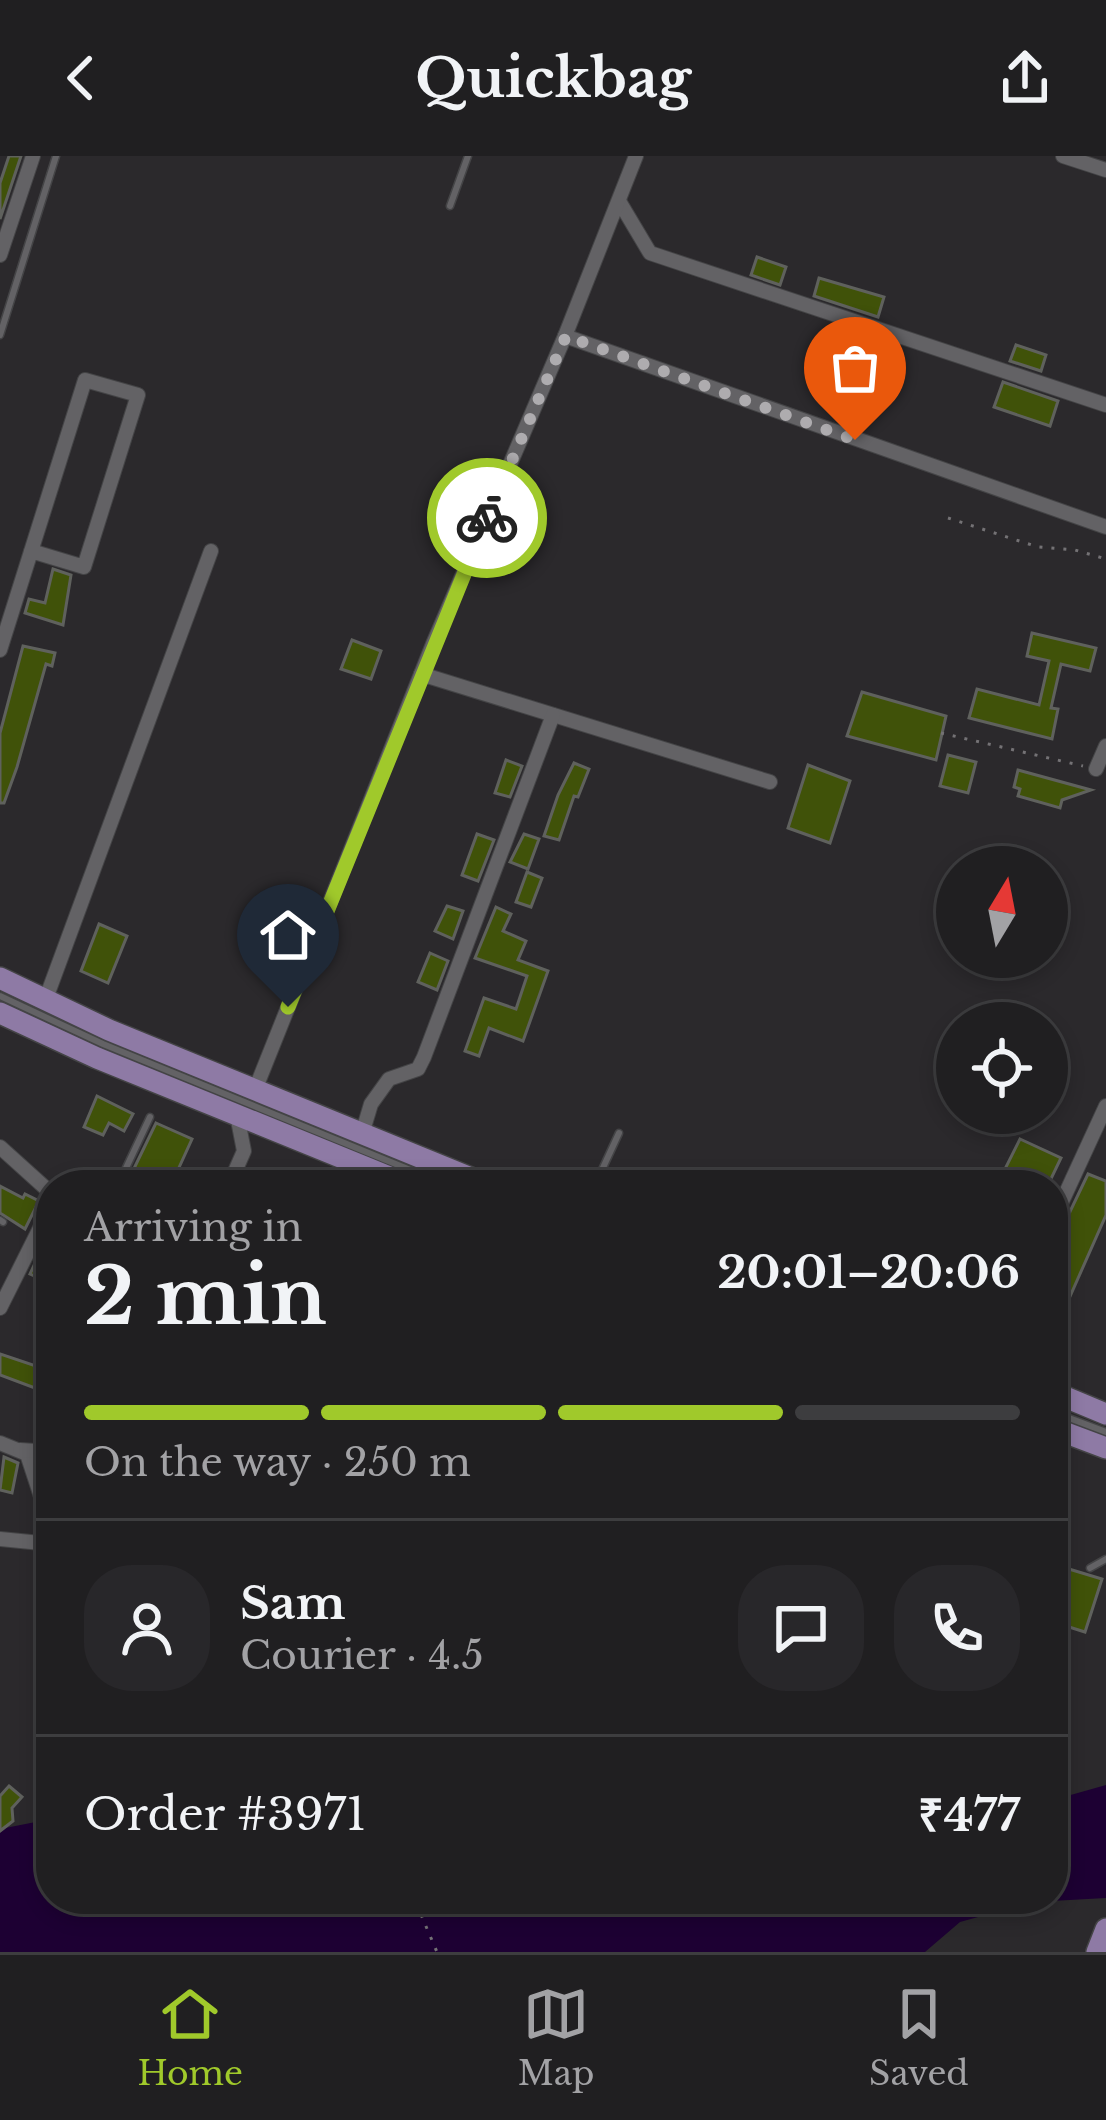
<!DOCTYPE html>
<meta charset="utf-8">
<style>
:root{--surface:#201f21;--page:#28272a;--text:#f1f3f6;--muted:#a2a2a5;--line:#3d3d3f;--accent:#a0c92b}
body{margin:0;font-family:"Libre Baskerville",serif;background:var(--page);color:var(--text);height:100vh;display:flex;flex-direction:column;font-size:45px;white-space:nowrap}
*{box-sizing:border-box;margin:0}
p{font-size:39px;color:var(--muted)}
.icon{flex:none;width:66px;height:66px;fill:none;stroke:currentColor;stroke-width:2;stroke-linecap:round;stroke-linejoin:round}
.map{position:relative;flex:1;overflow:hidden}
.details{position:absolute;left:36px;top:1014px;width:1032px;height:744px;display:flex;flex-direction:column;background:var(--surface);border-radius:48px;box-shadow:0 6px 18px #0003,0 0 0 3px var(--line)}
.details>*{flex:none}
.needle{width:78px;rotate:10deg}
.controls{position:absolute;left:936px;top:690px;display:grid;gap:24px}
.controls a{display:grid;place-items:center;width:132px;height:132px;border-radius:50%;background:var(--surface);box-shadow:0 6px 18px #0003,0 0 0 3px var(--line);font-size:60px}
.pin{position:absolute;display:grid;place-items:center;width:102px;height:102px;color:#fff;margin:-123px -51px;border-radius:50% 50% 50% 0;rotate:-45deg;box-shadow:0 0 12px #0007}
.pin .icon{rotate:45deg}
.courier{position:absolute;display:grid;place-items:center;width:120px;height:120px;margin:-60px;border:9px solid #a0c92b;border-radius:50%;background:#fff;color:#222;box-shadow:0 3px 15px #0007}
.overview em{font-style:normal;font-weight:700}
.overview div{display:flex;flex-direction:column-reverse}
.overview{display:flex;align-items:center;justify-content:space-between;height:204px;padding:0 48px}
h1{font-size:78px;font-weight:700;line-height:90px}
.bar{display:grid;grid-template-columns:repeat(4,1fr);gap:18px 12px;align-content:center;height:144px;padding:0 48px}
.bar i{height:15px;border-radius:9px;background:var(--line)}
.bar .on{background:var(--accent)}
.bar p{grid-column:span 4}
.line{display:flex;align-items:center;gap:30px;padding:0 48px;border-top:3px solid var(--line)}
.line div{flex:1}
.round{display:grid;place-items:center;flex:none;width:126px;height:126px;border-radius:48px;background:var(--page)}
header{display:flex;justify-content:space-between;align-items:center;height:156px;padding:0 48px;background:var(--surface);font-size:54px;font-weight:700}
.tab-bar{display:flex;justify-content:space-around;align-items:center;height:168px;border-top:3px solid var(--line);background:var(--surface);font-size:33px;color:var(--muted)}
.tab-bar a{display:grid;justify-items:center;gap:6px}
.tab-bar .on{color:var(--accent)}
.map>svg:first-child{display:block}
.water{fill:#1d0033}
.building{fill:#405209;stroke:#5f615d;stroke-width:3}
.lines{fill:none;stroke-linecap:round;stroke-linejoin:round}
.service-casing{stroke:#444446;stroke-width:9}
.minor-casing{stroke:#444446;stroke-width:16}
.primary-casing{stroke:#444446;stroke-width:24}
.path{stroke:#747275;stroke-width:3;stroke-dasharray:3 9;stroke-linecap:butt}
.service{stroke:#636265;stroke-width:6}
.minor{stroke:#636265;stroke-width:14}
.primary{stroke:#8e7aa5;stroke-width:21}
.done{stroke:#aeacaf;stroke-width:12;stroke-dasharray:0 21.6}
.route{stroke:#a0c92b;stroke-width:15}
</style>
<header><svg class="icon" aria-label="back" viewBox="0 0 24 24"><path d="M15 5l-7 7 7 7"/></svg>Quickbag<svg class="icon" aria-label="share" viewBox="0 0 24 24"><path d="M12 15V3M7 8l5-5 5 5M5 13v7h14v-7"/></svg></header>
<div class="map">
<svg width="1106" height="1796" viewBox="0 0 1106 1796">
<rect width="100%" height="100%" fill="#2b292c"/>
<path class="water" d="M1106 1629V1742L1033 1746 960 1766 925 1796H0V1673L51 1663V1743H1053V1644Z"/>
<g class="building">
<path d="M9 0H21L0 63V27Z"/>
<path d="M757 101 786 111 780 129 751 119Z"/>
<path d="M819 122 884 141 878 161 814 140Z"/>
<path d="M1016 189 1046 199 1041 215 1010 205Z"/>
<path d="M1003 226 1058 245 1050 270 994 251Z"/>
<path d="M53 413 71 419 63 469 25 457 29 443 45 447Z"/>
<path d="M1032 477 1096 492 1090 515 1061 508 1051 552 1058 553 1052 583 969 562 977 533 1039 549 1049 505 1027 500Z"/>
<path d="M352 484 381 495 371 523 341 513Z"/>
<path d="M23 490 55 497 52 510 46 508 17 611 4 647H0V577Z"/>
<path d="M862 536 946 560 936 604 847 580Z"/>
<path d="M948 599 976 606 968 637 940 630Z"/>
<path d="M506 604 522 610 510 641 495 637Z"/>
<path d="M574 607 589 613 578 641 574 640 559 684 544 680 558 639Z"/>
<path d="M808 609 850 625 830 687 788 672Z"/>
<path d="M1018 614 1091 634 1062 644 1060 652 1018 640 1020 633 1014 631Z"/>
<path d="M477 678 494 684 478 725 462 719Z"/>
<path d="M524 678 539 683 528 713 510 706Z"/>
<path d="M527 716 542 722 531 751 516 746Z"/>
<path d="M447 750 463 755 453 783 435 775Z"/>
<path d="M496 751 511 758 503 775 526 785 518 804 548 815 523 885 489 872 479 900 465 895 484 842 516 853 527 820 475 802Z"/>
<path d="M99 768 127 780 108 827 81 815Z"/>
<path d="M430 797 448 805 437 834 418 826Z"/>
<path d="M97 940 133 958 124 975 109 967 103 979 84 971Z"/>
<path d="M156 967 192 983 171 1029H126Z"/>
<path d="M1020 983 1061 1002 1048 1029H997Z"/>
<path d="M1088 1018 1106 1025V1059L1068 1145 1053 1138V1084L1056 1085Z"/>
<path d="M0 1030 23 1042 25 1038 39 1045 25 1073 0 1057Z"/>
<path d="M43 1090 51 1093 48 1126 30 1118Z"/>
<path d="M0 1198 51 1215V1238L0 1219Z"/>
<path d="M4 1301 18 1307 12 1337 0 1334Z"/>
<path d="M1059 1410 1102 1423 1085 1476 1053 1466V1428Z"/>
<path d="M9 1630 22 1641 12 1652 13 1665 0 1675V1640Z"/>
</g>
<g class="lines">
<defs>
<g id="service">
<path d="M450 50 468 0"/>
<path d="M0 179 56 0"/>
<path d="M0 840 103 888 447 1029"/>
<path d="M118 1029 150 961"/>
<path d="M595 1029 619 977"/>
<path d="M0 1064 3 1066"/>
<path d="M1053 1256 1106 1276"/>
<path d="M1053 1302 1062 1279"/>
<path d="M1090 1412 1106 1403"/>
</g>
<g id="minor">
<path d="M1063 0 1106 14"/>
<path d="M619 45 650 97 1106 249"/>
<path d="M0 99 33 0"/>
<path d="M565 180 1106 371"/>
<path d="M0 494 85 224 138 239 84 411 31 395"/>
<path d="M421 518 770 626"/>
<path d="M1096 613 1106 590"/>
<path d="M45 845 211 395"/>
<path d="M255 934 433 488 565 180 636 0"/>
<path d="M362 978 371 948 389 923 418 913 424 901 553 559"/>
<path d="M0 991 51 1037"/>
<path d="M229 1029 244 995 237 959"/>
<path d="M1053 1065 1106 950"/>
<path d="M0 1152 51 1050"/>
<path d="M0 1287 27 1298 51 1371"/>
<path d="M20 1294 51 1296"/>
<path d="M48 1296 51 1269"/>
<path d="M0 1383 51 1388"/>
</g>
<g id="primary">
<path d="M0 822 109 874 488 1029"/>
<path d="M0 857 97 902 409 1029"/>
<path d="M1053 1236 1106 1258"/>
<path d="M1053 1272 1106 1292"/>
<path d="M1097 1796 1106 1773"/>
</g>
</defs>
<use href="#service" class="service-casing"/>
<use href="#minor" class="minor-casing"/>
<use href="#primary" class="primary-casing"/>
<g class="path">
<path d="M948 362 1038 391 1075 394 1106 403"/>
<path d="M941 577 1083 610"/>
<path d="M404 1743 419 1754 437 1796"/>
</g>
<use href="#service" class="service"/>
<use href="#minor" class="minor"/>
<use href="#primary" class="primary"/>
</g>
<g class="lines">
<path class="done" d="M487 362 566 180 855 284"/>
<path class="route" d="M288 851 487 362"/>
</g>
</svg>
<div class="controls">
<a><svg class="needle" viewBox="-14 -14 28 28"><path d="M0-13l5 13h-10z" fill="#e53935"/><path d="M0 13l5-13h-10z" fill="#a2a2a5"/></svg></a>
<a><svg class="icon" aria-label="locate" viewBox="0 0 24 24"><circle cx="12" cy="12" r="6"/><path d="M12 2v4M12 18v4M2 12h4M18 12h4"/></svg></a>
</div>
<div class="pin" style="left:855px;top:284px;background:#ea580c"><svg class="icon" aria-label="bag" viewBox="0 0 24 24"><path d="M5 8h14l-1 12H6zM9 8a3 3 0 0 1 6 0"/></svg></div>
<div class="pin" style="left:288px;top:851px;background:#1f2937"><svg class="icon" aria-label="home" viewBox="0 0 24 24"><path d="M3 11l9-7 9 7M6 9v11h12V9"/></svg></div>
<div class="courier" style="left:487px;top:362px"><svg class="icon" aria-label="bike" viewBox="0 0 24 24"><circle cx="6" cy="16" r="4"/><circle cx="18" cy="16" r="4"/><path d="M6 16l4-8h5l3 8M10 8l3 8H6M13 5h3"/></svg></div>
<section class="details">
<div class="overview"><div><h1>2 min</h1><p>Arriving in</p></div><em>20:01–20:06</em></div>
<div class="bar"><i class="on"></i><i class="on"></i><i class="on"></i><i></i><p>On the way · 250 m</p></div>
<div class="line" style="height:216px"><a class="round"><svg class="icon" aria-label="person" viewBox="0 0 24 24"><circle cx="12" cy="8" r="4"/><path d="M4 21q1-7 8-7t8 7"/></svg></a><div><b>Sam</b><p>Courier · 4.5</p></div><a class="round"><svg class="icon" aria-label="chat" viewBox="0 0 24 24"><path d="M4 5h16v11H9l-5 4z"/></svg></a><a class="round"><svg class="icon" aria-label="phone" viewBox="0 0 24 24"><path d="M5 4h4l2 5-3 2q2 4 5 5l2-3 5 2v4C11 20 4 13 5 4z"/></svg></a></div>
<div class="line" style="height:156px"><div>Order #3971</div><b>₹477</b></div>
</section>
</div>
<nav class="tab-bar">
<a class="on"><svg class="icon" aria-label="home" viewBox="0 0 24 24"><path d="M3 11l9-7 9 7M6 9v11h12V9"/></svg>Home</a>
<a><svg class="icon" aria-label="map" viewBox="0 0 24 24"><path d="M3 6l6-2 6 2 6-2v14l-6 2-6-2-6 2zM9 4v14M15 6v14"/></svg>Map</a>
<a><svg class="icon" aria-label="saved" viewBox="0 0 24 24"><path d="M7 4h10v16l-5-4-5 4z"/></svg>Saved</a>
</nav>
